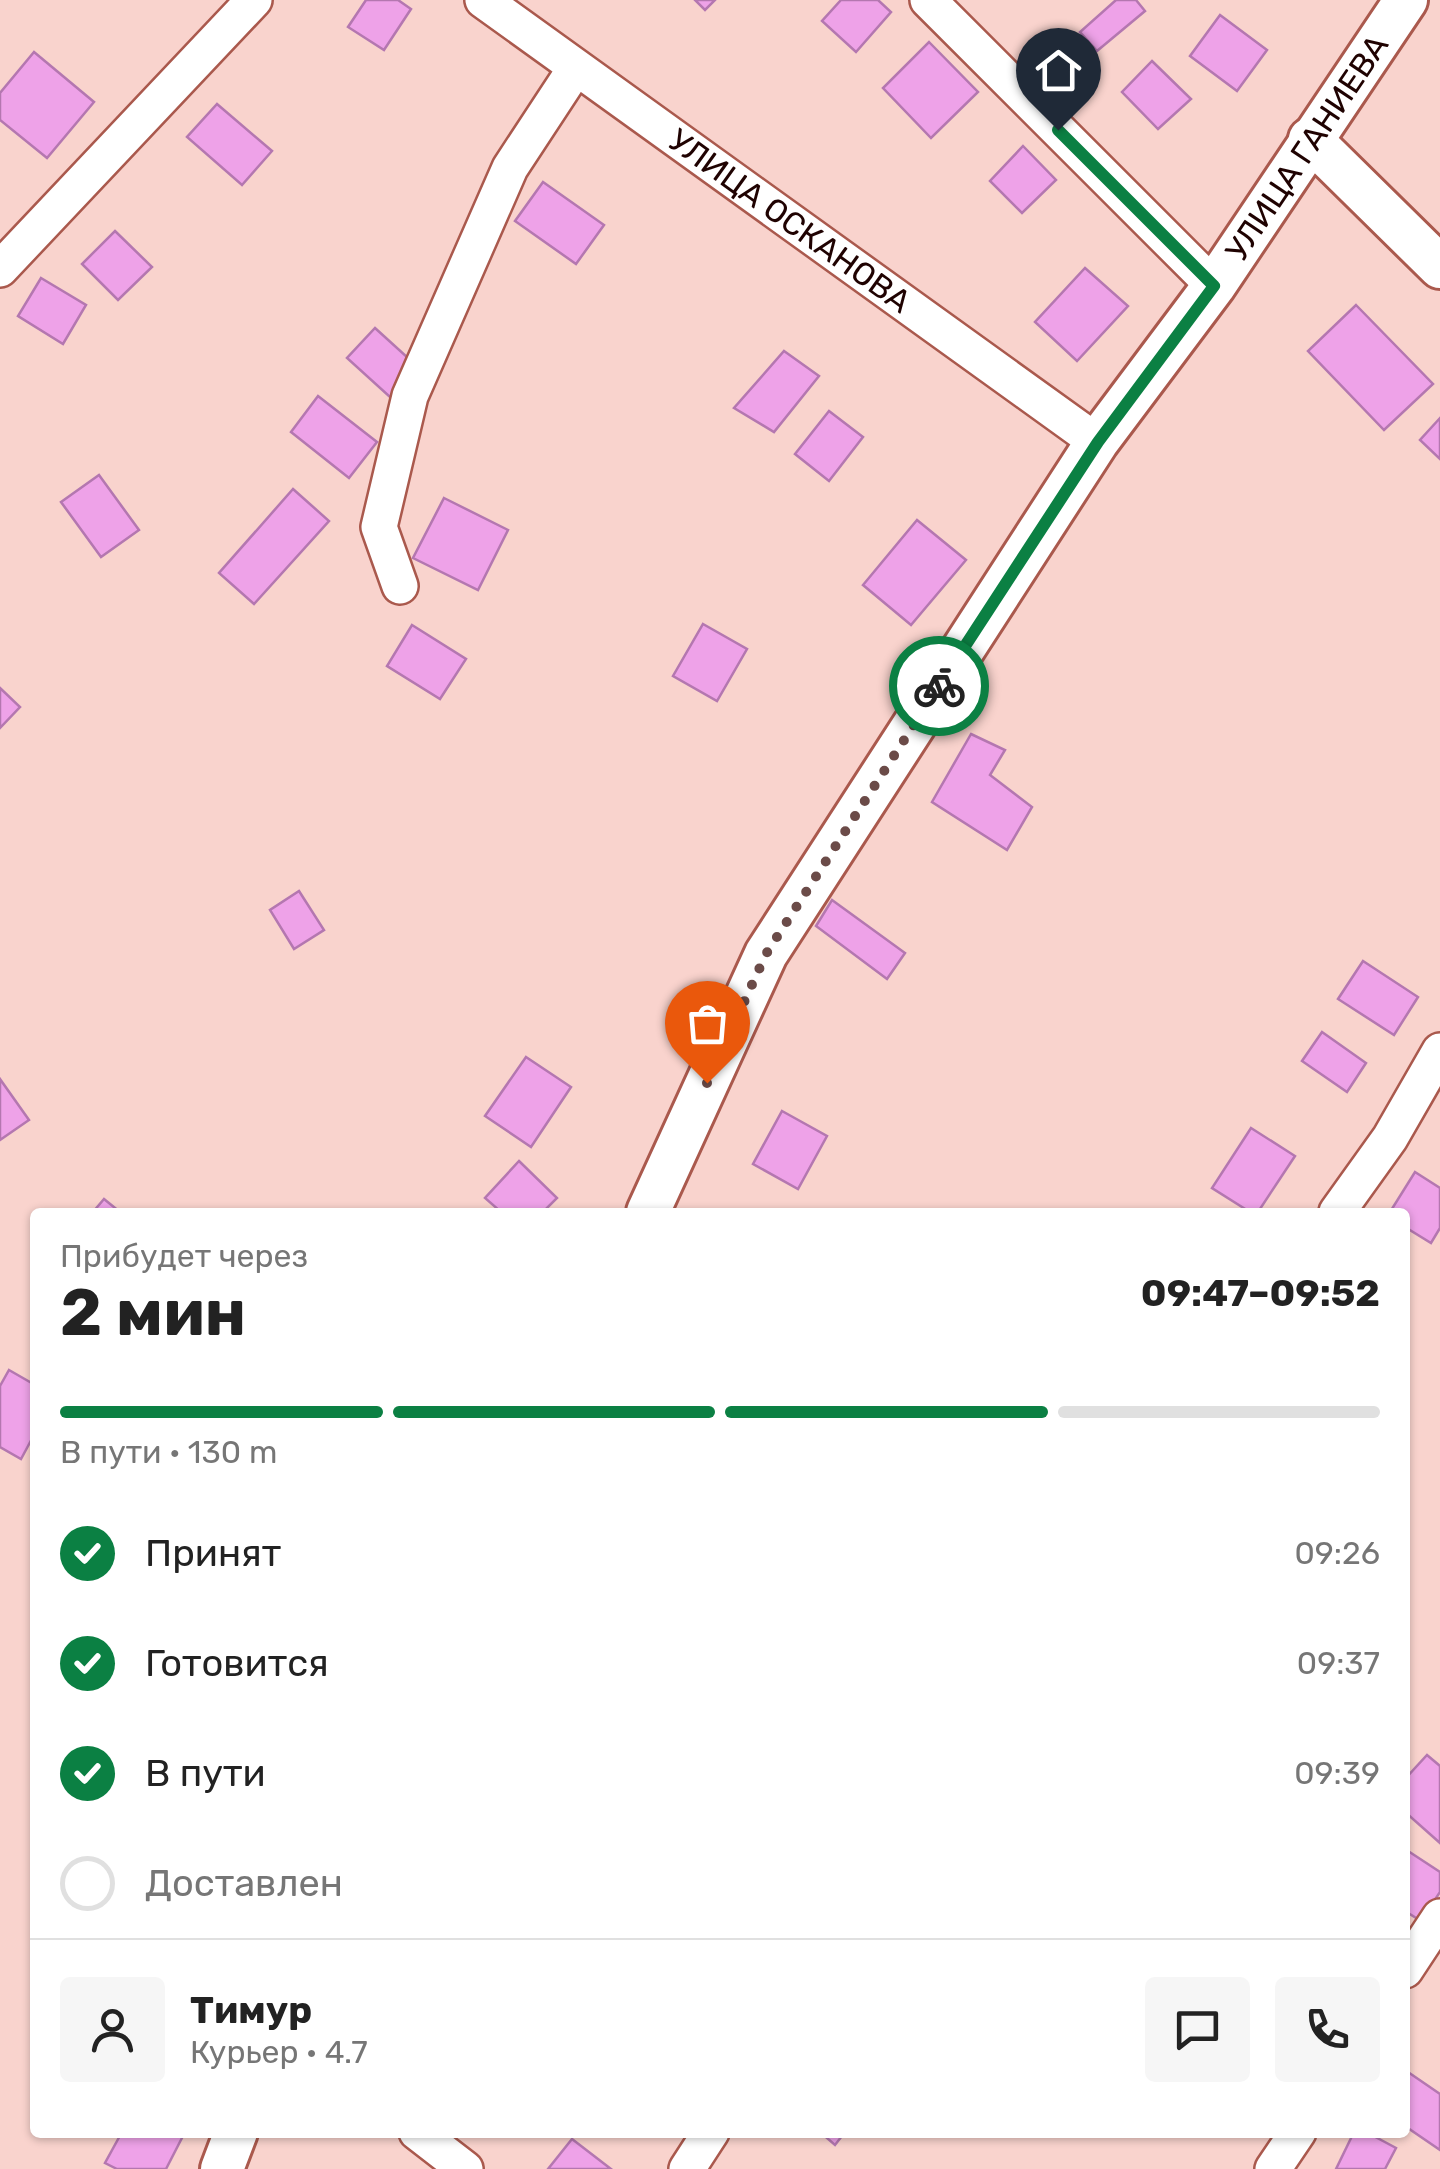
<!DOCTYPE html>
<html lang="ru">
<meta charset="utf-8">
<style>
:root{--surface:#fff;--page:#f6f6f6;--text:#222;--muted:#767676;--line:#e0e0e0;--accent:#0b8043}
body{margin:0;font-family:Rubik,sans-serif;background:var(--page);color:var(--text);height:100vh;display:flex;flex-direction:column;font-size:38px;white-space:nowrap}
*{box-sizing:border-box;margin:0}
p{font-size:32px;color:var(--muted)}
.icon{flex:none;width:55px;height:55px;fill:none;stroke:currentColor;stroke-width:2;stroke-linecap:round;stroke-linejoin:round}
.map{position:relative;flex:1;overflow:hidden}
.details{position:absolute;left:30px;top:1208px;width:1380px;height:930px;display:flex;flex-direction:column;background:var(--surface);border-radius:10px;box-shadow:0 2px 8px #0004}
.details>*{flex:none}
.pin{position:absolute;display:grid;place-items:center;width:85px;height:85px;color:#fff;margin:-102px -42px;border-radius:50% 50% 50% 0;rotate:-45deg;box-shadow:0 0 10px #0007}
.pin .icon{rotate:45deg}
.courier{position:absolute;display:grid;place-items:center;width:100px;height:100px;margin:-50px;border:8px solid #0b8043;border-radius:50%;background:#fff;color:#222;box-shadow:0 2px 12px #0007}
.headline em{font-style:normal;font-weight:700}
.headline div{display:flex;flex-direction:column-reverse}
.headline{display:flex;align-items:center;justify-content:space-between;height:170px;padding:0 30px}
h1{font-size:65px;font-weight:700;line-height:75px}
.bar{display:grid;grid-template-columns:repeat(4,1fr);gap:15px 10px;align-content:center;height:120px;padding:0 30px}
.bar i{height:12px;border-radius:8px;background:var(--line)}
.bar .active{background:var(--accent)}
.bar p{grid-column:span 4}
.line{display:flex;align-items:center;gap:25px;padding:0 30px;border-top:2px solid var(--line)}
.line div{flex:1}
.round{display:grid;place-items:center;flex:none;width:105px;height:105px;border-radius:10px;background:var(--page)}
ol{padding:0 30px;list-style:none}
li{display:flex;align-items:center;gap:30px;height:110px}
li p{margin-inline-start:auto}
li .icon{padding:10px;border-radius:50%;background:var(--accent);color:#fff;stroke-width:4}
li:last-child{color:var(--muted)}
li i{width:55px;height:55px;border:5px solid var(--line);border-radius:50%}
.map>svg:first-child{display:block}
.building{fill:#eea2e8;stroke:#b477b0;stroke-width:2.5}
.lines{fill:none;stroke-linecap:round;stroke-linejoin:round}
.minor-casing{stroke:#aa594d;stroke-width:40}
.major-casing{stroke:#aa594d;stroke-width:48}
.minor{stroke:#fff;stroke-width:35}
.major{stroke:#fff;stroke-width:42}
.done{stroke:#6b4b48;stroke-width:10;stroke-dasharray:0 18}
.route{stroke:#0b8043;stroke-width:12}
.labels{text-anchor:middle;stroke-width:8;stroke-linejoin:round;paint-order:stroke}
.street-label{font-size:32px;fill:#1f0201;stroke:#f9e5e2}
</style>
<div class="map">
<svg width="1440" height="2169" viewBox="0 0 1440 2169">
<rect width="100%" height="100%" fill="#f9d3cd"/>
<g class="building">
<path d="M366 0H398L411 9 384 50 348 27Z"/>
<path d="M695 0H715L705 10Z"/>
<path d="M841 0H878L891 12 856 52 822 21Z"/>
<path d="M1116 0H1136L1145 11 1097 51 1080 32Z"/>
<path d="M1220 15 1267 50 1237 91 1190 56Z"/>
<path d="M929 42 978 92 931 138 883 88Z"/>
<path d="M34 52 94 102 47 158 0 120V93Z"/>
<path d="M1152 61 1191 99 1158 129 1122 92Z"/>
<path d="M217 104 272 151 242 185 187 137Z"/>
<path d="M1023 146 1056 180 1022 213 990 181Z"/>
<path d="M543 182 604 225 576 264 515 221Z"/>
<path d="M115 231 152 267 118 300 82 264Z"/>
<path d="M1085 268 1128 306 1077 361 1035 322Z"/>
<path d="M41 278 86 305 63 344 18 316Z"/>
<path d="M1356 305 1433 384 1384 430 1308 351Z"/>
<path d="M375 328 418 367 390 397 347 358Z"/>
<path d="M784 351 819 376 774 432 734 408Z"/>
<path d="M318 396 377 442 349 478 291 432Z"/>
<path d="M829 411 863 437 829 481 795 454Z"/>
<path d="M1440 418V459L1420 440Z"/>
<path d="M99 475 139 530 101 557 61 502Z"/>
<path d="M293 489 329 521 254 604 219 573Z"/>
<path d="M444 498 508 530 478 590 413 558Z"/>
<path d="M917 520 966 560 911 625 863 585Z"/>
<path d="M703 624 747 649 717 701 673 676Z"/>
<path d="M412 625 466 659 440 699 387 666Z"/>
<path d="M0 688 20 707 0 728Z"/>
<path d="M971 734 1005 750 990 775 1032 807 1007 850 932 802Z"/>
<path d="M299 891 324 930 294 949 270 910Z"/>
<path d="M832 900 905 953 887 979 816 926Z"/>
<path d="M1363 961 1418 997 1394 1035 1338 999Z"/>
<path d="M1322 1032 1366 1063 1347 1092 1302 1061Z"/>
<path d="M526 1057 571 1087 531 1147 485 1116Z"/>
<path d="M0 1079 29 1120 0 1140Z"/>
<path d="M782 1111 827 1136 798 1189 753 1164Z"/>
<path d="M1251 1128 1295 1156 1258 1212H1250L1212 1188Z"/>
<path d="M519 1161 557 1198 543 1212H501L485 1198Z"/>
<path d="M1415 1172 1440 1188V1228L1431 1243 1405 1227V1212H1390Z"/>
<path d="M104 1199 120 1212H93Z"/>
<path d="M9 1370 35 1385V1433L21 1459 0 1447V1386Z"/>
<path d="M1427 1755 1440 1766V1843L1405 1812V1779Z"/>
<path d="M1405 1849 1440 1872V1892L1421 1921 1405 1911Z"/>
<path d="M1405 2070 1440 2094V2150L1405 2126Z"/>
<path d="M122 2132H185L166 2169H117L105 2163Z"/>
<path d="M820 2132H845L835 2145Z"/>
<path d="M1354 2132H1366L1396 2148 1385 2169H1336Z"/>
<path d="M572 2139 611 2169H548Z"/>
</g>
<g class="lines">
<defs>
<g id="minor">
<path id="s1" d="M483 0 1097 442"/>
<path d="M928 0 1214 286"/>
<path d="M0 269 254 0"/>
<path d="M400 586 379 527 410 396 510 168 575 69"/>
<path d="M1337 1212 1390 1138 1440 1051"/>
<path d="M1405 1970 1440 1917"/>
<path d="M417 2132 465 2169"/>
<path d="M687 2169 711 2132"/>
<path d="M1273 2169 1298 2132"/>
</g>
<g id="major">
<path d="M1310 139 1440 267"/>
<path id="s2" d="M648 1212 766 954 1097 442 1214 286 1406 0"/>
<path d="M222 2169 236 2132"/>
</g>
</defs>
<use href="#minor" class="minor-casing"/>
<use href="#major" class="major-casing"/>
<use href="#minor" class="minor"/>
<use href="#major" class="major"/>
</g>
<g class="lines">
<path class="done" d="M707 1083 766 954 939 686"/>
<path class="route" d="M939 686 1098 442 1214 286 1058 130"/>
</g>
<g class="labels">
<g class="street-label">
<text dy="11" stroke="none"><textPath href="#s2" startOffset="1255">УЛИЦА ГАНИЕВА</textPath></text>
<text dy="11" stroke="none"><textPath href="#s1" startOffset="378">УЛИЦА ОСКАНОВА</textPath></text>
</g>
</g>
</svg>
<div class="pin" style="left:707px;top:1083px;background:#ea580c"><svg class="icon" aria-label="bag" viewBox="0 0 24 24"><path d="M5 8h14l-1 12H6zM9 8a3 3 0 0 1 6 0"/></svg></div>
<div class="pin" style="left:1058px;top:130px;background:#1f2937"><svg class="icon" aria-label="home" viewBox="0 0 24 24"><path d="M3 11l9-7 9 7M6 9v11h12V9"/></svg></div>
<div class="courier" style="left:939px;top:686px"><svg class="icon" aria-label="bike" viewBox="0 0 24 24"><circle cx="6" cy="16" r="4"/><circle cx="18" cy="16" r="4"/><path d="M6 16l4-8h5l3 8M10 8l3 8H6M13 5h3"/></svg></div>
<section class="details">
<div class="headline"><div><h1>2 мин</h1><p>Прибудет через</p></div><em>09:47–09:52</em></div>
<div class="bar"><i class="active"></i><i class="active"></i><i class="active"></i><i></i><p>В пути · 130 m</p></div>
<ol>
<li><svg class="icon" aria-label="check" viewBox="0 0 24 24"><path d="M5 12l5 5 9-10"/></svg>Принят<p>09:26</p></li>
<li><svg class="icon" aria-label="check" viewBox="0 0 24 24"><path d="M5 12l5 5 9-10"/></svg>Готовится<p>09:37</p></li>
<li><svg class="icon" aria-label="check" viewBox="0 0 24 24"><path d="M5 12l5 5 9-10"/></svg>В пути<p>09:39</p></li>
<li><i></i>Доставлен</li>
</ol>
<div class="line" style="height:180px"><a class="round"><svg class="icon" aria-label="person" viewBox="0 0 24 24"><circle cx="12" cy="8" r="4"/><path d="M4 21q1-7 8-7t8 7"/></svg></a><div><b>Тимур</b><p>Курьер · 4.7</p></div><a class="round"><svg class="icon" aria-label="chat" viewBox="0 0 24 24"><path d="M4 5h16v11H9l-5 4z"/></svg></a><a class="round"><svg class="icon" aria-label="phone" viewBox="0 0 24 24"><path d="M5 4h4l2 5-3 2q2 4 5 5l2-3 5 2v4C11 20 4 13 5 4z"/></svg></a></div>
</section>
</div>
